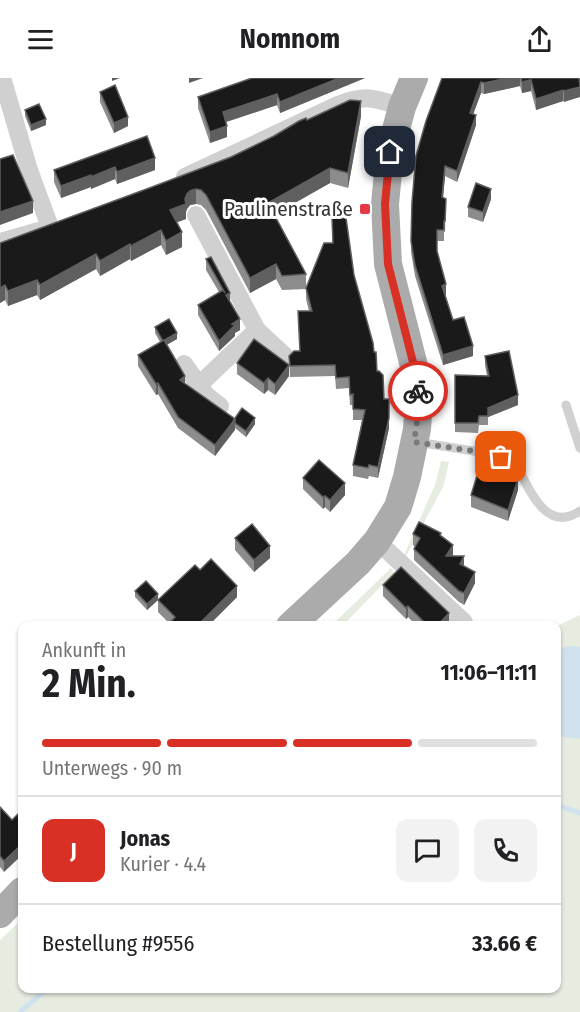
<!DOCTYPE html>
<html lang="de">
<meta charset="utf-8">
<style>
:root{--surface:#fff;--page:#f2f2f2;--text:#202124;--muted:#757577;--line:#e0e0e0;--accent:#d93025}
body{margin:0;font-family:"Fira Sans Condensed",sans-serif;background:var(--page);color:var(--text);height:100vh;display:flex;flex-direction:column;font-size:22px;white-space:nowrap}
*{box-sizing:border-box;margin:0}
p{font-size:20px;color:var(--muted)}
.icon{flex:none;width:33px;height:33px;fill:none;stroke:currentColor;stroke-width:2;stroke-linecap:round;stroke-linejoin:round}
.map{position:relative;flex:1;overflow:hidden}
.drawer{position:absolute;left:18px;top:543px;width:543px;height:372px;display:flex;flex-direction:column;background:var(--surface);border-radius:12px;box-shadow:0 2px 4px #0004}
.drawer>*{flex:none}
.pin{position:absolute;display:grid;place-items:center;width:51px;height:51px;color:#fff;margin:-26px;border-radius:12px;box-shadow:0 3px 9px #0006}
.courier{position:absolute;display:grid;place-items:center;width:60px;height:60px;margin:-30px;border:4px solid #d93025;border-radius:50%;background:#fff;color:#222;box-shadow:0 2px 8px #0007}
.headline em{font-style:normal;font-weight:700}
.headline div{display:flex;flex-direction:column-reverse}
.headline{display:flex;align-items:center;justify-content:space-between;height:102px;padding:0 24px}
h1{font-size:39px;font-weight:700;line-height:45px}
.bar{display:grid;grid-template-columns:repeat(4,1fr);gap:9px 6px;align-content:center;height:72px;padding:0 24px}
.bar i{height:8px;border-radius:4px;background:var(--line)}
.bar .current{background:var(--accent)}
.bar p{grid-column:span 4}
.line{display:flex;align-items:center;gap:15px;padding:0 24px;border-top:2px solid var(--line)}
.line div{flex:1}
.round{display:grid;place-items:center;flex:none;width:63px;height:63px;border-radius:12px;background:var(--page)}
header{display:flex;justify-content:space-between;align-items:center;height:78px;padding:0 24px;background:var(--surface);font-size:27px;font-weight:700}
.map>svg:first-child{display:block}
.green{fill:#e6ecdf}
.water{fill:#cfe2ee}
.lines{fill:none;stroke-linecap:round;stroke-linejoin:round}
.stream{stroke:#cfe2ee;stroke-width:5}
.lane{stroke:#d0d0d0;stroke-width:9}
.street{stroke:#d0d0d0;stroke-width:18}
.primary{stroke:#ababab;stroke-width:28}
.wall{fill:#8c8c8c}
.shaded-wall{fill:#5f5f5f}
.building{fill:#1a1a1a;stroke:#5f5f5f;stroke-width:1.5}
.done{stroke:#7a7a7a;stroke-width:6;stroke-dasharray:0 10.8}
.route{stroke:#d93025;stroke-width:8}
.poi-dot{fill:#e63946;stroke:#fff;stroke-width:2}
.labels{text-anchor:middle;stroke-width:6;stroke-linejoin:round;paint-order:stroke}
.poi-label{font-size:21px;fill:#333;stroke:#fff;text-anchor:end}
</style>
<header><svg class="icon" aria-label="menu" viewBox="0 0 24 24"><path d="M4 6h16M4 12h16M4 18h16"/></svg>Nomnom<svg class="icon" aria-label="share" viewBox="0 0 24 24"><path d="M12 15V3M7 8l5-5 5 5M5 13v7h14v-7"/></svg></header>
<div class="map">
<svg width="580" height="934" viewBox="0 0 580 934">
<rect width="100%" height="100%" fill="#fff"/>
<g class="green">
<path d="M441 383 449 384 443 409 406 478 404 477 435 407Z"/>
<path d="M391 490 394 495 343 547H332Z"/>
<path d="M580 537V934H0V862L22 841V910H556L557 548Z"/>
</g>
<path class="water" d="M569 568 580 569V660L578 661 557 658V572Z"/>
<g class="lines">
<g class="stream">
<path d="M556 724 565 730 580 735"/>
<path d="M20 934 48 910"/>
</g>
<g class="lane">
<path d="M566 327 580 370"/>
<path d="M417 364 486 375 515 384C528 408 545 457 580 433"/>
</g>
<g class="street">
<path d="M3 3 29 92 50 149"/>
<path d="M185 99 338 27C366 16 375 20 402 29"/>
<path d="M196 137 257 252 199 307"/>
<path d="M0 164 39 153"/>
<path d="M257 252 285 278"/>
<path d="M184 286 206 317 220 328"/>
<path d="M377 463 464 544"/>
</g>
<g class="primary">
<path d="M290 548 358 485 377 463 398 429 407 399 417 351 419 323 416 296 388 186 385 126 390 74 402 29 414 0"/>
<path d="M0 836 22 813"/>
</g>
</g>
<g class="wall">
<path d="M365 0 280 35 277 27 226 44 227 59 210 65 198 30V19Z"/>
<path d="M442 0H579L564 24 563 23 536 32 531 13 522 15 520 8 484 16 481 15 473 36 476 47 457 104 445 98 443 120 446 121 445 154H444V163H437V174L446 217 445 218 453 242 473 278 443 287 415 198 411 174 412 124Z"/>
<path d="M100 14 128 48 114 55 100 24Z"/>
<path d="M25 32 46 47 31 53 25 38Z"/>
<path d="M361 38 348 110 330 105 274 137 306 196V209L354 197 374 274 377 293 384 321 389 350 378 400 369 398 368 401 353 398V387L362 342H353V327H350L349 310 336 311 335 298 290 299 289 278 299 273 309 233 306 221V211L282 212 276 201 250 215 206 132 201 127 196 126 190 127 187 131 186 134V141L177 144 182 169 166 177 161 167 131 183 130 181 100 198 96 191 40 222 37 217 8 228 5 222 0 225V165L152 109 231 79 307 42Z"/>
<path d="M147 58 155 92 117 106 115 101 91 111V109L61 120 54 104V92Z"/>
<path d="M491 121 483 144 468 139V129Z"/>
<path d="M206 181 230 224 240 252 235 255V258L219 273 198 237V227L219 214 206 192Z"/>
<path d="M155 249 177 261 166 267 185 306 234 341 255 346 246 359 235 350 215 378 178 350 158 316 156 317 138 288V277L160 264 155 255Z"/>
<path d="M485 278 518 327 488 339V347H479L478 355 455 354V297L487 298 485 287Z"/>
<path d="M237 285 289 298 275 317 268 312 264 316 237 296Z"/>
<path d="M303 400 345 417 330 434 325 429 323 431 303 411Z"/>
<path d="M518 412 508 443 471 429V417Z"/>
<path d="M413 456 441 458 452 478 464 488 475 505 464 527 459 524 414 482V471L415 469 413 467Z"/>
<path d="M235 460 270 480 254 494 235 472Z"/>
<path d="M200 492 237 519 208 548H167L169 545 158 534V522Z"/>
<path d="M383 507 449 546 448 548H417L408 539 406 541 383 518Z"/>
<path d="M135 513 158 522 147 532 135 519Z"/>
<path d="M0 729 12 742 4 794 0 789Z"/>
</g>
<g class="shaded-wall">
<path d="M112 0H120L112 3Z"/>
<path d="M189 0H203L189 5Z"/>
<path d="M339 0H365L280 35V24Z"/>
<path d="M508 0H520V8L484 16V5Z"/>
<path d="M531 2V13L522 15V4Z"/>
<path d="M481 4V15L470 45V35Z"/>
<path d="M580 9V19L564 24V13Z"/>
<path d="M563 12V23L536 32V21Z"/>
<path d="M277 16V27L223 45V34Z"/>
<path d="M361 23V38L348 110V95Z"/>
<path d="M476 37V47L457 104V93Z"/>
<path d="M128 39V48L114 55V45Z"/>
<path d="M46 41V47L31 53V47Z"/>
<path d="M227 48V59L210 65V54Z"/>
<path d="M155 80V92L117 106V94Z"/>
<path d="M445 88V98L442 130V119Z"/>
<path d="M115 89V101L91 111V99Z"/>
<path d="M330 90V105L268 140V125Z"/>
<path d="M91 97V109L61 120V108Z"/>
<path d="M196 111V126L190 127 187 131 186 134V141L170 147V132L185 121 187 116 190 113Z"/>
<path d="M491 111V121L483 144V134Z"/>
<path d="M33 123V135L0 147V134Z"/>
<path d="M161 152V167L131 183V168Z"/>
<path d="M182 154V169L166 177V163Z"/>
<path d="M130 166V181L100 198V183Z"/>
<path d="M96 176V191L40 222V207Z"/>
<path d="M276 186V201L250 215V200Z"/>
<path d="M37 202V217L8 228V213Z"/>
<path d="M446 206V217L442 219V208Z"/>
<path d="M5 207V222L0 225V210Z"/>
<path d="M230 215V225L226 217Z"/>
<path d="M240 241V252L235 255V258L219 273V263L232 246Z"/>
<path d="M177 255V261L163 269V263Z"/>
<path d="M473 268V278L443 287V277Z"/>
<path d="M289 287V298L275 317V306Z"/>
<path d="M185 298V309L180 302Z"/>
<path d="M268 300V312L264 316V305Z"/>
<path d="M158 305V316L156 317V306Z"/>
<path d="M518 317V327L488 339V330Z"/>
<path d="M389 321V350L378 400V389Z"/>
<path d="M255 340V346L246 359V353Z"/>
<path d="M235 341V352L215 378V367Z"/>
<path d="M518 401V412L508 443V432Z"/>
<path d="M345 405V417L330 434V422Z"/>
<path d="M325 418V429L323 431V419Z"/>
<path d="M453 467V478H446Z"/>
<path d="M270 468V480L254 494V482Z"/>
<path d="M464 478V489L460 486Z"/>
<path d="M475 494V505L464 527V515Z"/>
<path d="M237 508V519L208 548H197Z"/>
<path d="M158 516V522L147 532V526Z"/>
<path d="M408 528V539L406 541V530Z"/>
<path d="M449 535V546L448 548H437Z"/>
<path d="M22 766V777L4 794V783Z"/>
</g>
<g class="building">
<path d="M252 0H339L280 24 277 16 223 34 227 48 210 54 198 19Z"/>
<path d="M442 0H508L484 5 481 4 470 35 476 37 457 93 445 88 442 119 446 121 445 143H444V152H437V173L446 206 442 208 453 242 464 239 473 268 443 277 415 187 411 163 412 124 416 78 426 43Z"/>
<path d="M521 0H579L580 9 564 13 563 12 536 21 531 2 522 4Z"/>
<path d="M115 7 128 39 114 45 100 14Z"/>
<path d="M350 22 361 23 348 95 330 90 268 125 306 196 282 198 276 186 250 200 206 117 201 112 196 111 190 113 187 116 185 121 186 126 170 132 182 154 166 163 161 152 131 168 130 166 100 183 96 176 40 207 37 202 8 213 5 207 0 210V165L152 109 231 79 274 58 299 43 306 40 307 42Z"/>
<path d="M39 26 46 41 31 47 25 32Z"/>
<path d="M147 58 155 80 117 94 115 89 91 99V97L61 108 54 92Z"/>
<path d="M13 77 33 123 0 134V81Z"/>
<path d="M476 105 491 111 483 134 468 129Z"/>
<path d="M332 140H346L354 197 373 265 374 274H376L377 293H379L383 297 384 321H389V340L378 389 369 387 368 390 353 387 365 332 353 331V316L350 317 349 299 336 300 335 287 290 288 289 278 294 273H300L298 233H312L306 210 324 165H333Z"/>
<path d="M211 179 230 215 226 217 240 241 232 246 235 247 219 263 198 227 223 212 225 215 206 181Z"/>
<path d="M169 241 177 255 163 263 155 249Z"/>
<path d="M254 261 289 287 275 306 268 300 264 305 237 285Z"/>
<path d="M164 262 185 298 180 302 235 341 215 367 178 339 158 305 156 306 138 277Z"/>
<path d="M509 273 518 317 488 330V338H479L478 345H455V297L489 298 485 278Z"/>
<path d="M242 330 255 340 246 353 235 345V341L233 343Z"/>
<path d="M319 382 345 405 330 422 325 418 323 419 303 400Z"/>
<path d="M480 388 518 401 508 432 471 417Z"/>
<path d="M419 444 441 455 440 457 453 467 446 478H464L460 486 475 494 464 515 459 513 414 471 420 460 413 456Z"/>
<path d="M252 446 270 468 254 482 235 460Z"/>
<path d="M211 481 237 508 197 548H167L175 539 158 522 195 487 200 492Z"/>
<path d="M401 489 449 535 437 548H428L408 528 406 530 383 507Z"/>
<path d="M146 503 158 516 147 526 135 513Z"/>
<path d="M0 729 12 742 21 733 22 735V766L4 783 0 778Z"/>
</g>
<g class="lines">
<path class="done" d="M418 313V337L414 364 486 375 501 379"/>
<path class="route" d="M390 74 385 126 388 186 416 296 418 313"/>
</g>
<rect class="poi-dot" x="359" y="125" width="12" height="12" rx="3"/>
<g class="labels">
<g class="poi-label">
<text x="353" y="138">Paulinenstraße</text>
</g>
</g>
</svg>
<div class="pin" style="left:501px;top:379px;background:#ea580c"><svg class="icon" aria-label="bag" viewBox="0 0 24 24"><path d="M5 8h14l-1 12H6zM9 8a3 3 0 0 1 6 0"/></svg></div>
<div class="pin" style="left:390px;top:74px;background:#1f2937"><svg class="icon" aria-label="home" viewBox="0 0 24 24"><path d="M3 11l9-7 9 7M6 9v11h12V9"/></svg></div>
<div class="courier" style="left:418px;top:313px"><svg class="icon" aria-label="bike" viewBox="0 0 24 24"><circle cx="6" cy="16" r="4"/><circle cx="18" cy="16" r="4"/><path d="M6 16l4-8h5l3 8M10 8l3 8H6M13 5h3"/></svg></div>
<section class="drawer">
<div class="headline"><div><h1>2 Min.</h1><p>Ankunft in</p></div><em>11:06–11:11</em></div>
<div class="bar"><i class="current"></i><i class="current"></i><i class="current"></i><i></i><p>Unterwegs · 90 m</p></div>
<div class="line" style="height:108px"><b class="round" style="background:var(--accent);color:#fff">J</b><div><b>Jonas</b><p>Kurier · 4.4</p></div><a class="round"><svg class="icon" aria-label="chat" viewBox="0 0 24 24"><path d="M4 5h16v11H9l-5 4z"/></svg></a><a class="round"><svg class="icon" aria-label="phone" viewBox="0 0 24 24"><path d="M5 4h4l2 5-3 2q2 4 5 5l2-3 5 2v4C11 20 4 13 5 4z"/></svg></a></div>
<div class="line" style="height:78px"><div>Bestellung #9556</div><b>33.66 €</b></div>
</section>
</div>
